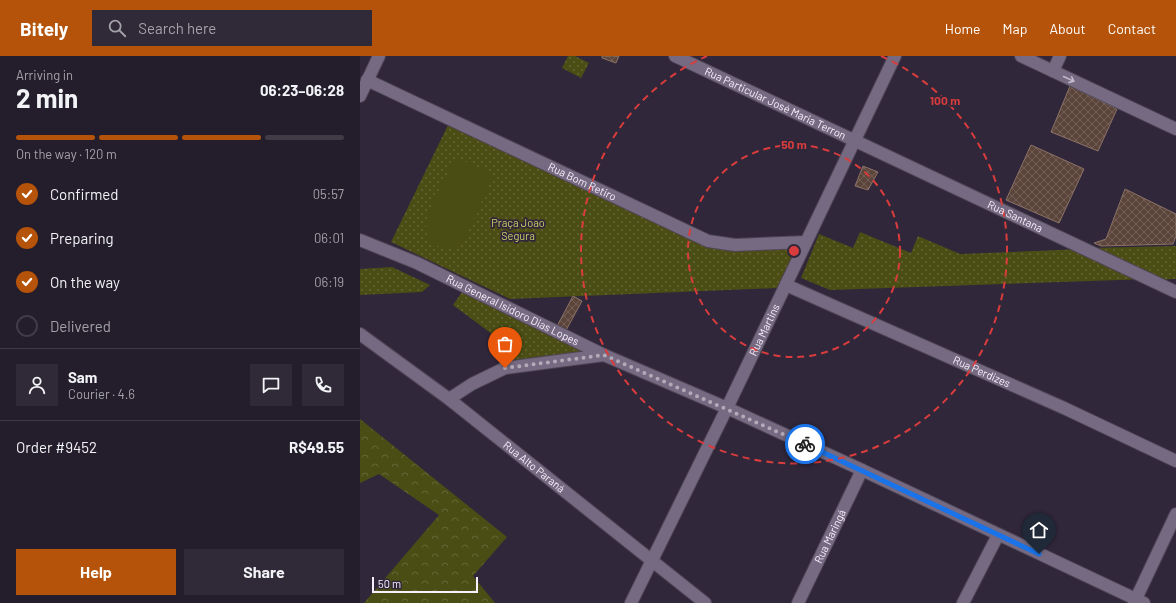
<!DOCTYPE html>
<meta charset="utf-8">
<style>
:root{--surface:#241d2c;--page:#302a38;--text:#f1f3f6;--muted:#a3a2a9;--line:#413b48;--accent:#b45309}
body{margin:0;font-family:Barlow,sans-serif;background:var(--page);color:var(--text);height:100vh;display:flex;flex-direction:column;font-size:15px;white-space:nowrap}
*{box-sizing:border-box;margin:0}
p{font-size:13px;color:var(--muted)}
.icon{flex:none;width:22px;height:22px;fill:none;stroke:currentColor;stroke-width:2;stroke-linecap:round;stroke-linejoin:round}
.map{position:relative;flex:1;overflow:hidden}
.sheet{display:flex;flex-direction:column;background:var(--surface);width:360px}
.sheet>*{flex:none}
.scale{position:absolute;left:12px;bottom:10px;width:106px;box-sizing:border-box;padding-left:4px;border:2px solid #f6f0fd;border-top:0;font-size:11px;line-height:14px;white-space:nowrap;color:#f6f0fd;-webkit-text-stroke:3px #30273a;paint-order:stroke}
.pin{position:absolute;display:grid;place-items:center;width:34px;height:34px;color:#fff;margin:-41px -17px;border-radius:50% 50% 50% 0;rotate:-45deg;box-shadow:0 0 4px #0007}
.pin .icon{rotate:45deg}
.courier{position:absolute;display:grid;place-items:center;width:40px;height:40px;margin:-20px;border:3px solid #1a73e8;border-radius:50%;background:#fff;color:#222;box-shadow:0 1px 5px #0007}
.summary em{font-style:normal;font-weight:700}
.summary div{display:flex;flex-direction:column-reverse}
.summary{display:flex;align-items:center;justify-content:space-between;height:68px;padding:0 16px}
h1{font-size:26px;font-weight:700;line-height:30px}
.bar{display:grid;grid-template-columns:repeat(4,1fr);gap:6px 4px;align-content:center;height:48px;padding:0 16px}
.bar i{height:5px;border-radius:3px;background:var(--line)}
.bar .selected{background:var(--accent)}
.bar p{grid-column:span 4}
.line{display:flex;align-items:center;gap:10px;padding:0 16px;border-top:1px solid var(--line)}
.line div{flex:1}
.round{display:grid;place-items:center;flex:none;width:42px;height:42px;border-radius:0px;background:var(--page)}
ol{padding:0 16px;list-style:none}
li{display:flex;align-items:center;gap:12px;height:44px}
li p{margin-inline-start:auto}
li .icon{padding:4px;border-radius:50%;background:var(--accent);color:#fff;stroke-width:4}
li:last-child{color:var(--muted)}
li i{width:22px;height:22px;border:2px solid var(--line);border-radius:50%}
.action{display:flex;gap:8px;margin-top:auto;padding:8px 16px}
.action a{flex:1;height:46px;border-radius:0px;background:var(--accent);color:#fff;font-size:16px;font-weight:700;line-height:46px;text-align:center}
.action a+a{background:var(--page);color:var(--text)}
header{display:flex;align-items:center;gap:24px;box-sizing:border-box;height:56px;padding:0 20px;background:var(--accent);color:#fff}
header strong{font-size:19px}
nav{display:flex;gap:22px;margin-inline-start:auto;font-size:14px}
.search{width:280px;height:36px;background:var(--page);display:flex;align-items:center;gap:10px;box-sizing:border-box;padding:0 14px;border-radius:0px;color:var(--muted);font-size:15px}
main{display:flex;flex:1;min-height:0}
.map>svg:first-child{display:block}
.green{fill:url(#green-dots)}
.forest{fill:url(#forest-crowns)}
.pitch{fill:#4a4d14}
.building{fill:url(#building-cross-hatch);stroke:#8c7267}
.lines{fill:none;stroke-linecap:round;stroke-linejoin:round}
.minor-casing{stroke:#4d4556;stroke-width:14}
.minor{stroke:#756a81;stroke-width:12}
.oneway{stroke:#c2bacb}
.done{stroke:#b1aab9;stroke-width:4;stroke-dasharray:0 7.2}
.route{stroke:#1a73e8;stroke-width:5}
.ring{fill:none;stroke:#d93c3d;stroke-width:2;stroke-dasharray:7 5}
.labels{text-anchor:middle;stroke-width:3.5;stroke-linejoin:round;paint-order:stroke}
.street-label{font-size:11px;fill:#f6f0fd;stroke:#30273a}
.park-label{font-size:11px;fill:#cbd26c;stroke:#30273a}
.centre{fill:#d93c3d;stroke:#30273a;stroke-width:2}
.ring-label{font-size:12px;text-anchor:middle;font-weight:bold;fill:#d93c3d;stroke:#30273a;stroke-width:3.5;stroke-linejoin:round;paint-order:stroke}
</style>
<header>
<strong>Bitely</strong>
<div class="search"><svg class="icon" aria-label="search" viewBox="0 0 24 24"><circle cx="10" cy="10" r="6"/><path d="M15 15l6 6"/></svg>Search here</div>
<nav><a>Home</a><a>Map</a><a>About</a><a>Contact</a></nav>
</header>
<main>
<section class="sheet">
<div class="summary"><div><h1>2 min</h1><p>Arriving in</p></div><em>06:23–06:28</em></div>
<div class="bar"><i class="selected"></i><i class="selected"></i><i class="selected"></i><i></i><p>On the way · 120 m</p></div>
<ol>
<li><svg class="icon" aria-label="check" viewBox="0 0 24 24"><path d="M5 12l5 5 9-10"/></svg>Confirmed<p>05:57</p></li>
<li><svg class="icon" aria-label="check" viewBox="0 0 24 24"><path d="M5 12l5 5 9-10"/></svg>Preparing<p>06:01</p></li>
<li><svg class="icon" aria-label="check" viewBox="0 0 24 24"><path d="M5 12l5 5 9-10"/></svg>On the way<p>06:19</p></li>
<li><i></i>Delivered</li>
</ol>
<div class="line" style="height:72px"><a class="round"><svg class="icon" aria-label="person" viewBox="0 0 24 24"><circle cx="12" cy="8" r="4"/><path d="M4 21q1-7 8-7t8 7"/></svg></a><div><b>Sam</b><p>Courier · 4.6</p></div><a class="round"><svg class="icon" aria-label="chat" viewBox="0 0 24 24"><path d="M4 5h16v11H9l-5 4z"/></svg></a><a class="round"><svg class="icon" aria-label="phone" viewBox="0 0 24 24"><path d="M5 4h4l2 5-3 2q2 4 5 5l2-3 5 2v4C11 20 4 13 5 4z"/></svg></a></div>
<div class="line" style="height:52px"><div>Order #9452</div><b>R$49.55</b></div>
<div class="action"><a>Help</a><a>Share</a></div>
</section>
<div class="map">
<svg width="816" height="547" viewBox="0 0 816 547">
<defs>
<pattern id="green-dots" width="8" height="8" patternUnits="userSpaceOnUse"><rect width="8" height="8" fill="#4a4d14"/><path d="M2 2h.1M6 6h.1" fill="none" stroke="#656737" stroke-width="1.8" stroke-linecap="round"/></pattern>
<pattern id="forest-crowns" width="20" height="18" patternUnits="userSpaceOnUse"><rect width="20" height="18" fill="#4a4d14"/><path d="M2 6a3 3 0 1 1 6 0M12 15a3 3 0 1 1 6 0" fill="none" stroke="#656737"/></pattern>
<pattern id="building-cross-hatch" width="8" height="8" patternUnits="userSpaceOnUse"><rect width="8" height="8" fill="#5b4439"/><path d="M0 0l8 8M0 8l8-8" fill="none" stroke="#735f57"/></pattern>
</defs>
<rect width="100%" height="100%" fill="#30273a"/>
<g class="green">
<path d="M208 0H215L229 7 221 22 202 12Z"/>
<path d="M89 67 334 183 440 190 418 232 150 243 31 186Z"/>
<path d="M500 176 551 197 558 180 600 198 724 193 789 223 470 234 441 222 459 178 493 192Z"/>
<path d="M816 190V223L796 224 729 192Z"/>
<path d="M32 211 70 229 62 236 0 239V213Z"/>
<path d="M105 232 234 295 155 307 148 303 144 287 93 249Z"/>
</g>
<path class="forest" d="M0 363 147 481 113 520 135 547H4L79 459 19 418 0 427Z"/>
<path class="pitch" d="M96 101 134 119 103 187C97 192 88 194 80 191 71 187 64 179 66 169 68 150 87 119 96 101Z"/>
<g class="building">
<path d="M242 0H259L256 7 242 2Z"/>
<path d="M710 30 757 53 738 95 691 76Z"/>
<path d="M671 89 724 113 699 167 646 144Z"/>
<path d="M503 110 518 116 508 134 495 130Z"/>
<path d="M765 133 816 158V180L813 188 741 190 734 187 746 183Z"/>
<path d="M213 240 222 245 204 278 195 274Z"/>
</g>
<g class="lines">
<defs>
<g id="minor">
<path id="s1" d="M315 0 816 236"/>
<path d="M661 0 816 73"/>
<path d="M693 15 700 0"/>
<path id="s2" d="M7 24 348 185 375 189 446 186"/>
<path d="M0 40 19 0"/>
<path id="s3" d="M0 184 57 207 244 299 367 352 502 414 784 547"/>
<path id="s4" d="M426 229 704 352 816 405"/>
<path id="s5" d="M0 278 89 343 345 547"/>
<path d="M89 343 112 328 145 312 244 299"/>
<path id="s6" d="M271 547 367 352 535 0"/>
<path id="s7" d="M438 547 502 414"/>
<path d="M603 547 638 479"/>
<path d="M774 547 816 458"/>
</g>
</defs>
<use href="#minor" class="minor-casing"/>
<use href="#minor" class="minor"/>
</g>
<defs><path id="oneway-shaft" d="M-6 0H5M1.5-3L5.5 0L1.5 3" fill="none" stroke-width="1.6" stroke-linecap="round" stroke-linejoin="round"/></defs>
<use class="oneway" href="#oneway-shaft" transform="translate(709 23) rotate(25)"/>
<g class="lines">
<path class="done" d="M145 312 244 299 445 388"/>
<path class="route" d="M445 388 679 498"/>
</g>
<g class="ring">
<circle cx="434" cy="195" r="106"/>
<path d="M521 0A213 213 0 1 1 347 0"/>
</g>
<g class="labels">
<g class="street-label">
<text dy="4" stroke="none"><textPath href="#s1" startOffset="111">Rua Particular José Maria Terron</textPath></text>
<text dy="4" stroke="none"><textPath href="#s2" startOffset="238">Rua Bom Retiro</textPath></text>
<text dy="4" stroke="none"><textPath href="#s1" startOffset="376">Rua Santana</textPath></text>
<text dy="4" stroke="none"><textPath href="#s3" startOffset="168">Rua General Isidoro Dias Lopes</textPath></text>
<text dy="4" stroke="none"><textPath href="#s6" startOffset="304">Rua Martins</textPath></text>
<text dy="4" stroke="none"><textPath href="#s4" startOffset="214">Rua Perdizes</textPath></text>
<text dy="4" stroke="none"><textPath href="#s5" startOffset="219">Rua Alto Paraná</textPath></text>
<text dy="4" stroke="none"><textPath href="#s7" startOffset="74">Rua Maringá</textPath></text>
</g>
<g class="park-label">
<text x="158" y="171">Praça Joao<tspan x="158" dy="13">Segura</tspan></text>
</g>
</g>
<circle cx="434" cy="195" r="6" class="centre"/>
<g class="ring-label">
<text x="585" y="49">100 m</text>
<text x="434" y="93">50 m</text>
</g>
</svg>
<div class="scale">50 m</div>
<div class="pin" style="left:145px;top:312px;background:#ea580c"><svg class="icon" aria-label="bag" viewBox="0 0 24 24"><path d="M5 8h14l-1 12H6zM9 8a3 3 0 0 1 6 0"/></svg></div>
<div class="pin" style="left:679px;top:498px;background:#1f2937"><svg class="icon" aria-label="home" viewBox="0 0 24 24"><path d="M3 11l9-7 9 7M6 9v11h12V9"/></svg></div>
<div class="courier" style="left:445px;top:388px"><svg class="icon" aria-label="bike" viewBox="0 0 24 24"><circle cx="6" cy="16" r="4"/><circle cx="18" cy="16" r="4"/><path d="M6 16l4-8h5l3 8M10 8l3 8H6M13 5h3"/></svg></div>
</div>
</main>
